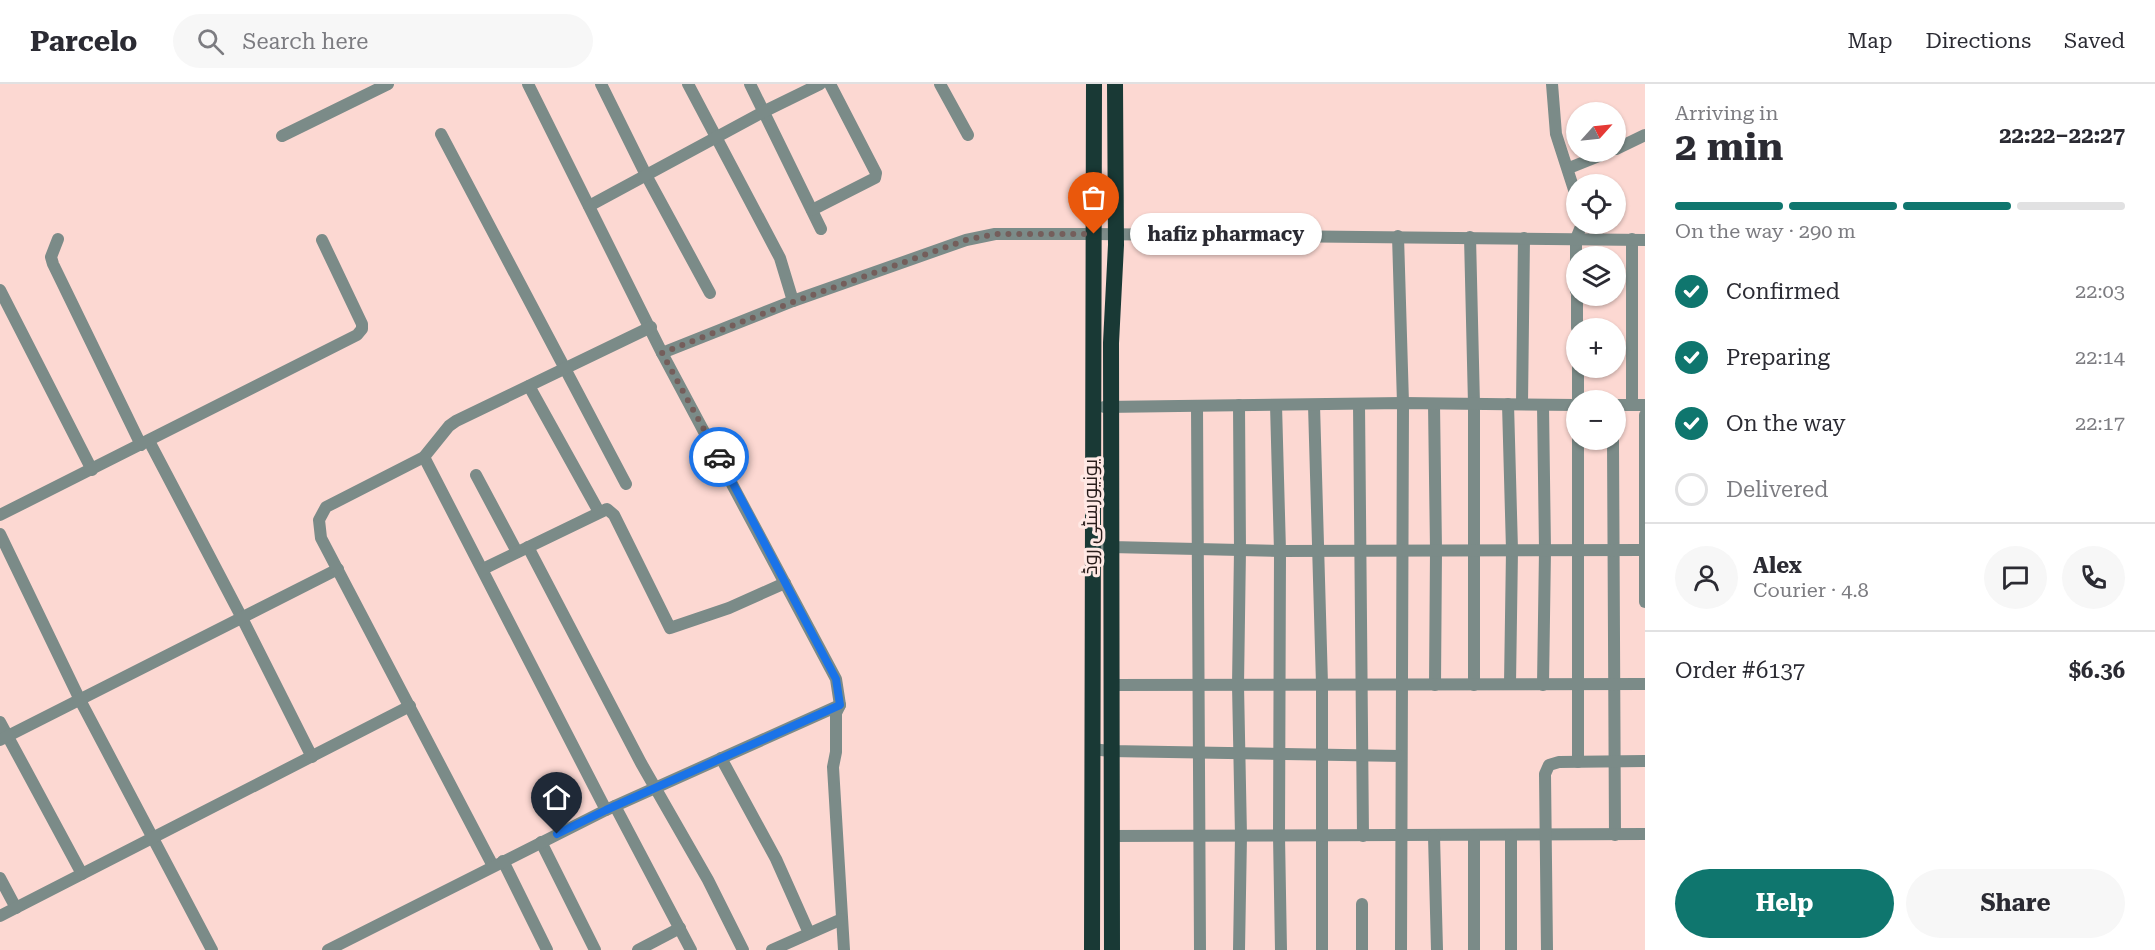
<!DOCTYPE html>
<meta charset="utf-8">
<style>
:root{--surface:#fff;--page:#f7f7f7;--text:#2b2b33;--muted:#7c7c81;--line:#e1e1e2;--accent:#0f766e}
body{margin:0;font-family:"Roboto Serif",Cairo,serif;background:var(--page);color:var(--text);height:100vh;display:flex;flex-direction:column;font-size:22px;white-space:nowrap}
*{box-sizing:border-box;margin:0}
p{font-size:20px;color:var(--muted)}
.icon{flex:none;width:33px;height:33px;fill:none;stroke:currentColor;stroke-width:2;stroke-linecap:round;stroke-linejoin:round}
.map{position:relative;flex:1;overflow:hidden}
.side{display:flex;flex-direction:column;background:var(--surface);width:510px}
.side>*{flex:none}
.needle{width:39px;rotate:63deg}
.fabs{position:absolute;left:1566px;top:18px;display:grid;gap:12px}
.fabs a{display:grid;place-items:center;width:60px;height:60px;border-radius:50%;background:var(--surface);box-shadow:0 2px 4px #0004;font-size:30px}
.pin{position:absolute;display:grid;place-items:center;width:51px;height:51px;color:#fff;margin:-62px -26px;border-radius:50% 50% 50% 0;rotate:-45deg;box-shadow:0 0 6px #0007}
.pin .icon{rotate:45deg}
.courier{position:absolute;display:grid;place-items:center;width:60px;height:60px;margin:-30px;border:4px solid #1a73e8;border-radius:50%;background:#fff;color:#222;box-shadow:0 2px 8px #0007}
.bubble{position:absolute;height:42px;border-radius:21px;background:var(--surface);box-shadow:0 2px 4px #0004;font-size:20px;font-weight:700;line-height:42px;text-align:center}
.overview em{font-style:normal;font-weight:700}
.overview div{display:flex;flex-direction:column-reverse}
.overview{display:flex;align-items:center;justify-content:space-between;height:102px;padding:0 30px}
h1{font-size:39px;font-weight:700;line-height:45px}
.bar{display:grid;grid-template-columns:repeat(4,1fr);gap:9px 6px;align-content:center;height:72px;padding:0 30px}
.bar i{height:8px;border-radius:4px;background:var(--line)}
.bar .selected{background:var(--accent)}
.bar p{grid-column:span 4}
.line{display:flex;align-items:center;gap:15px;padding:0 30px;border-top:2px solid var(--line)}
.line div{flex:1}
.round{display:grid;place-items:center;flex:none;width:63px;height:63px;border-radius:32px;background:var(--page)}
ol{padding:0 30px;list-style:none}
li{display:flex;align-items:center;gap:18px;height:66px}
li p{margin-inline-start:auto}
li .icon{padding:6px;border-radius:50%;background:var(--accent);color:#fff;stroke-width:4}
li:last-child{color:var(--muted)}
li i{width:33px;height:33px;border:3px solid var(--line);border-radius:50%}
.button{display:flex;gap:12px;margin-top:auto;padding:12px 30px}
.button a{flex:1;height:69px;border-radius:36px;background:var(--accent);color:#fff;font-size:24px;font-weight:700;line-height:69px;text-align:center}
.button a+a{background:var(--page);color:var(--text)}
header{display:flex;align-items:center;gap:36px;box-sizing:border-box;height:84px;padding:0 30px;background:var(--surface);border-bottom:2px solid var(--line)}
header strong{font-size:28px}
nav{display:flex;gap:33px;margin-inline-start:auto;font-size:21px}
.search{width:420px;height:54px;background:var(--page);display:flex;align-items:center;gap:15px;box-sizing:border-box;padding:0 21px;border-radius:33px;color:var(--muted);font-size:22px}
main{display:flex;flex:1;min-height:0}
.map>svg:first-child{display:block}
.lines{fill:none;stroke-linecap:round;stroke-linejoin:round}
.minor{stroke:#7b8b88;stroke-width:12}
.tertiary{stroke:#7b8b88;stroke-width:12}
.trunk{stroke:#193935;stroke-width:16}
.done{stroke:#745e5b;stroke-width:6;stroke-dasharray:0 10.8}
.route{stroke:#1a73e8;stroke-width:8}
.labels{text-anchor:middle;stroke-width:6;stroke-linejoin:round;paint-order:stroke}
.street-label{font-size:20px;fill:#2a1d1b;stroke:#ffe9e5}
</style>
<header>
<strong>Parcelo</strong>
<div class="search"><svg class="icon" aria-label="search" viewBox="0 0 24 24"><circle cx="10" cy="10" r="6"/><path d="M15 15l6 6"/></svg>Search here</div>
<nav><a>Map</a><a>Directions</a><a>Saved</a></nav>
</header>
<main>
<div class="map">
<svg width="1645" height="866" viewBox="0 0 1645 866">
<rect width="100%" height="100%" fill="#fcd8d2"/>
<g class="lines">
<g class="minor">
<path d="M528 0 662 269 836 595 840 621 836 629V668L833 683 844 866"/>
<path d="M601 0 646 91 710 209"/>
<path d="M688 0 780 174 793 217"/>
<path d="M750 0 821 145"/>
<path d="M940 0 968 51"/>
<path d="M1552 0 1556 50 1576 112"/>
<path d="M441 50 626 400"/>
<path d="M282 52 388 0"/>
<path d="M1616 65 1645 51"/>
<path d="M1569 84 1609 68"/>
<path d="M589 122 765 27 820 0"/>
<path d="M812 126 875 94 876 89 830 0"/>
<path d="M1398 152 1403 319 1401 866"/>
<path d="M1470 153 1474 320V601"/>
<path d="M58 155 51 173 53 180 141 361"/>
<path d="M1632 155V321"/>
<path d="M0 206 92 386"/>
<path d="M1576 207V155L1582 140"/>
<path d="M1577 212V244"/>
<path d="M662 269 793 217 966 156 995 150H1094"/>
<path d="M1578 284V316"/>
<path d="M529 302 599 428"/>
<path d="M1359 320 1363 752"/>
<path d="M1434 320 1436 466 1435 601"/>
<path d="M1508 320 1512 466 1510 600"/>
<path d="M1522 320 1524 154"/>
<path d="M1239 321 1240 466 1238 601 1241 752 1239 866"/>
<path d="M1276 321 1280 467 1279 752 1281 866"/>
<path d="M1314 321 1322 600V866"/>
<path d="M1543 321 1545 466 1543 601"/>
<path d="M1616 321H1645"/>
<path d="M1197 322 1200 866"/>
<path d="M1104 323 1403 319 1576 321"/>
<path d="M1645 331V518"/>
<path d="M1578 356V678"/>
<path d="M1613 356 1615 751"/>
<path d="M149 357 242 534 312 673"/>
<path d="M424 373 606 726"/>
<path d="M476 391 517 468"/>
<path d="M0 431 357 251 362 245V240L322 156"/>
<path d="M0 450 80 616 212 866"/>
<path d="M1093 460 1111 463 1280 467 1645 466"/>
<path d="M528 463 641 679 708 796 743 866"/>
<path d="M483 485 607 425 614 431 670 544 729 524 785 499"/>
<path d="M1110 601 1645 600"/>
<path d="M0 638 82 790"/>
<path d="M0 656 338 485"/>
<path d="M1092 665 1110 667 1401 672"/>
<path d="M721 674 776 775 809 849"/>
<path d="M615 722 691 866"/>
<path d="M1111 752 1645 750"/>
<path d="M1434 752 1437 866"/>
<path d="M1474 752V866"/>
<path d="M541 758 595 866"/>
<path d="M503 777 547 866"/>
<path d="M493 782 321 454 319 436 326 423 424 373 449 342 456 337 651 243"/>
<path d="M0 794 16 824"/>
<path d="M0 832 410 622"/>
<path d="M328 866 606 726 840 621"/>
<path d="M638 866 680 844"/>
<path d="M772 866 842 835"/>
<path d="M1362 866V820"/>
<path d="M1511 866V752"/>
<path d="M1547 866 1545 690 1549 681 1559 678 1645 677"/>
</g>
<path class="tertiary" d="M1094 150 1645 156"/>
<g class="trunk">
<path d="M1092 866 1094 0"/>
<path d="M1112 866 1111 259 1116 161 1115 0"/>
</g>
</g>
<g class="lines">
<path class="done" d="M719 373 662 269 793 218 966 156 995 150H1094"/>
<path class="route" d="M557 750 606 726 840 621 836 595 719 373"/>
</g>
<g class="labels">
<g class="street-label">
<text transform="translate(1090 433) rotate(-90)" y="7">یونیورسٹی روڈ</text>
</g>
</g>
</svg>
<div class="fabs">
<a><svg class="needle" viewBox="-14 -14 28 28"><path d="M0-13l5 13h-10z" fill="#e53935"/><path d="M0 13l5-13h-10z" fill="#7c7c81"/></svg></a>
<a><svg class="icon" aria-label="locate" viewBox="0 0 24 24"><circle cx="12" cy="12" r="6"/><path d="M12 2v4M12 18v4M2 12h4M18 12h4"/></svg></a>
<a><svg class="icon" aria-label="layers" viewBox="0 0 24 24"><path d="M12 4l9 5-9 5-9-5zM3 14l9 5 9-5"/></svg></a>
<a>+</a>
<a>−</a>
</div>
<div class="pin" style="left:1094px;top:150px;background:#ea580c"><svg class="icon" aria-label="bag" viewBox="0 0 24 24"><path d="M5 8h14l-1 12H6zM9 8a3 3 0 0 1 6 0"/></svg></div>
<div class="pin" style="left:557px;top:750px;background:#1f2937"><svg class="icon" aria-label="home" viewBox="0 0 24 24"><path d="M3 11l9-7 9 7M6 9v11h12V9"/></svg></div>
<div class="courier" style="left:719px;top:373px"><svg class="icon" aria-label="car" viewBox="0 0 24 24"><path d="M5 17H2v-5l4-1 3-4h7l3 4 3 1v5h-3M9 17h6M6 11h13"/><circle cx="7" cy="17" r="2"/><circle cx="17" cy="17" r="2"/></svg></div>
<div class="bubble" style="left:1130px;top:129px;width:192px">hafiz pharmacy</div>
</div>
<section class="side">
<div class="overview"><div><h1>2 min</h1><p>Arriving in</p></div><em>22:22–22:27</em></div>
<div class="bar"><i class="selected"></i><i class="selected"></i><i class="selected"></i><i></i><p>On the way · 290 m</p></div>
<ol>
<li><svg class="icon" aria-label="check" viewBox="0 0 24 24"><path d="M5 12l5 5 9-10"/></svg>Confirmed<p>22:03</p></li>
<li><svg class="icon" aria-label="check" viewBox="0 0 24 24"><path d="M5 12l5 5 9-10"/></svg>Preparing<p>22:14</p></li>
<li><svg class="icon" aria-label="check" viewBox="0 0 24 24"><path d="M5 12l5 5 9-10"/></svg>On the way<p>22:17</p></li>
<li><i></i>Delivered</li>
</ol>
<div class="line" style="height:108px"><a class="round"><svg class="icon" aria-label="person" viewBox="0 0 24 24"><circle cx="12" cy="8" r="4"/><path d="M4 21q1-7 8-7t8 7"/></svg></a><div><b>Alex</b><p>Courier · 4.8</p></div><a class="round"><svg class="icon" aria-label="chat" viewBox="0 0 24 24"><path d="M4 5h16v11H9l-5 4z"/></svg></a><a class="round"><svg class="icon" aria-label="phone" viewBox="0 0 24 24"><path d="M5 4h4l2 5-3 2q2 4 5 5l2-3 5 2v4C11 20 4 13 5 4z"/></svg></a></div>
<div class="line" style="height:78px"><div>Order #6137</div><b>$6.36</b></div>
<div class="button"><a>Help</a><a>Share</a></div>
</section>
</main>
